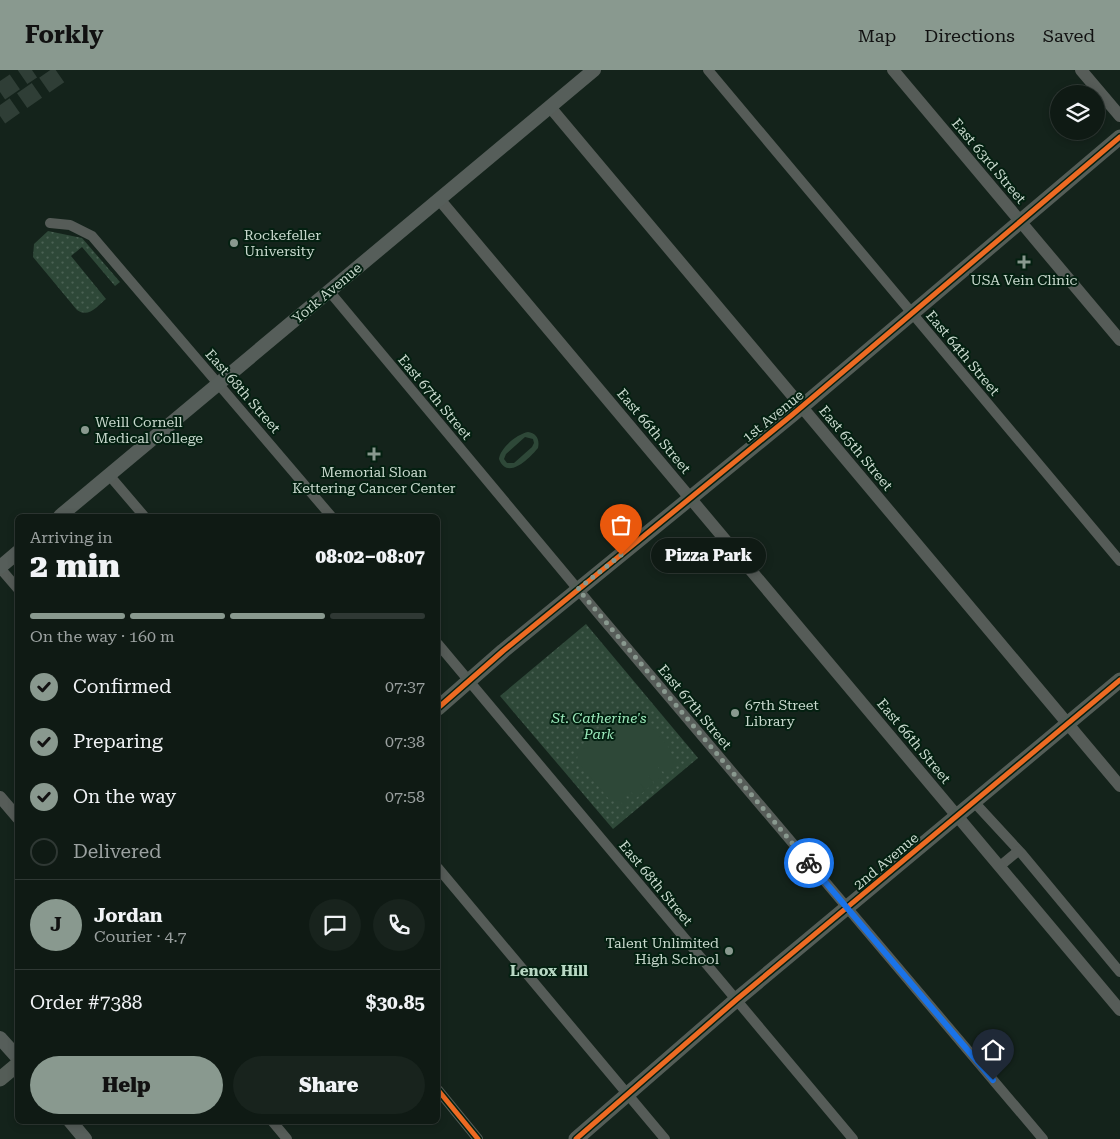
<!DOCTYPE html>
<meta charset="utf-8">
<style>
:root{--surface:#0f1a14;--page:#18231d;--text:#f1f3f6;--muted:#9ba1a0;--line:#2f3834;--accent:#89998f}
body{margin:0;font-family:"Roboto Serif",serif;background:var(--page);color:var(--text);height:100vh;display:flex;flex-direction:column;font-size:19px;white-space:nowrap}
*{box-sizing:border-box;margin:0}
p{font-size:16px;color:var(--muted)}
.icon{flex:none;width:28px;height:28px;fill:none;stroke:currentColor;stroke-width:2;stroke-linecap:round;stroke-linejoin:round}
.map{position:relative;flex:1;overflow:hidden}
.panel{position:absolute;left:15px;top:444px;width:425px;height:610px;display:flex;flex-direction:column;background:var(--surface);border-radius:8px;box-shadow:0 2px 8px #0003,0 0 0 1px var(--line)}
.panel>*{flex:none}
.tools{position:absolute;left:1050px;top:15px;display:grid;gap:10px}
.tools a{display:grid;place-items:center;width:55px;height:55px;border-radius:50%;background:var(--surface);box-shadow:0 2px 8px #0003,0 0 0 1px var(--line);font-size:25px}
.pin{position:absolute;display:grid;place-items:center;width:42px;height:42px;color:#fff;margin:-51px -21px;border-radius:50% 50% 50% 0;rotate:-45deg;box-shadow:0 0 5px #0007}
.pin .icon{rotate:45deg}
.courier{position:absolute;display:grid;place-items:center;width:50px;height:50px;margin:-25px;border:4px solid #1a73e8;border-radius:50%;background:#fff;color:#222;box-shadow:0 1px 6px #0007}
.bubble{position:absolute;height:35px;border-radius:18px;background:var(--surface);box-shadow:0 2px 8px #0003,0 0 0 1px var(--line);font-size:16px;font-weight:800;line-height:35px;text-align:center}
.overview em{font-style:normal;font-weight:800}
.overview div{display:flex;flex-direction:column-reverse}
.overview{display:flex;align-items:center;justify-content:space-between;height:85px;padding:0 15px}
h1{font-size:32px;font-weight:800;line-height:38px}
.bar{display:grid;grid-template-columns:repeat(4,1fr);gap:8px 5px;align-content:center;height:60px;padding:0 15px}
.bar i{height:6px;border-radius:4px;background:var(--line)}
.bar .selected{background:var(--accent)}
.bar p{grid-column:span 4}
.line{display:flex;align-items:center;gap:12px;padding:0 15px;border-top:1px solid var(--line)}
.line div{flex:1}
.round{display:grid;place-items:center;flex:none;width:52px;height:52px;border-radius:26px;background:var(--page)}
ol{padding:0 15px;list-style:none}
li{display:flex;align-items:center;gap:15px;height:55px}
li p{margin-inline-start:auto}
li .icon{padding:5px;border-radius:50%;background:var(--accent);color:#111;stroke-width:4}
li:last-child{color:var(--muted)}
li i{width:28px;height:28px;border:2px solid var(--line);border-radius:50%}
.action{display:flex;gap:10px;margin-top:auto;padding:10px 15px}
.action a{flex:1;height:58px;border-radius:30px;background:var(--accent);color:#111;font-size:20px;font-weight:800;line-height:58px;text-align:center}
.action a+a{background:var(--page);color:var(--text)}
header{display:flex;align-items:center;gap:30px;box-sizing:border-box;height:70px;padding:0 25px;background:var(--accent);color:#111}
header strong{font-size:24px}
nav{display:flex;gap:28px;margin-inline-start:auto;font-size:18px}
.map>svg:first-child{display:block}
.park{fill:url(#park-dots)}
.garden{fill:#2e4838;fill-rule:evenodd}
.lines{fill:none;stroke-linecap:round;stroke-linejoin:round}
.motorway-tunnel{stroke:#2f3e36;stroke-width:18;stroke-dasharray:18 9;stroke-linecap:butt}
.minor{stroke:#565c58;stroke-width:10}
.tertiary{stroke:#565c58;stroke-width:12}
.secondary{stroke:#565e5a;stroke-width:14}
.primary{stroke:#545d57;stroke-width:15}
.cycleway-casing{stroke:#042011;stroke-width:8}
.cycleway{stroke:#ed6a23;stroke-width:5}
.done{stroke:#89998f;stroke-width:5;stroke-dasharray:0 9}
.route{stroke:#1a73e8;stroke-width:6}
.poi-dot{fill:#89998f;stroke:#042011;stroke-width:2}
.labels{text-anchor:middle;stroke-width:4;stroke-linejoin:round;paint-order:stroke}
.street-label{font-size:14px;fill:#c8d8cd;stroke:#042011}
.poi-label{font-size:14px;fill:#c8d8cd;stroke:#042011;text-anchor:start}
.park-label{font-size:14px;font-style:italic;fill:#9cebbc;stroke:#042011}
.neighbourhood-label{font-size:15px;font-weight:bold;fill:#b8d8c4;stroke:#042011}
</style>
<header>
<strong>Forkly</strong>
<nav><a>Map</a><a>Directions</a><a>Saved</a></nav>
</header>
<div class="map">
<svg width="1120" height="1069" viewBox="0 0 1120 1069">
<defs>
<pattern id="park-dots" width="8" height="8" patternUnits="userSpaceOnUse" patternTransform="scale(1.25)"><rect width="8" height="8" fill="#2e4838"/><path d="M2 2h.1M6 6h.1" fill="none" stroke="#4b6254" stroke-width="1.8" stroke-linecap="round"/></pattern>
</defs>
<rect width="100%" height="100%" fill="#14231b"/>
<g class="park">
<path d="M48 161 82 168 120 212 115 216 82 177 71 186 106 229C96 237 89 248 77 240L33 187 34 174Z"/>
<path d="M586 554 698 688 613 759 500 626Z"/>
</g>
<g class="garden">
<path d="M528 362C536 363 540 369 538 378 530 388 507 411 499 389 500 378 517 364 528 362ZM525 367 533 369 534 373 532 377 514 393H507L504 389 506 384Z"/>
<path d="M632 639 638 641 670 679 671 684 679 693 667 703 660 696 658 698 664 705 655 712 649 705 648 706 654 713 646 720 640 713 645 721 636 728 630 721 625 726 631 732 625 737 619 730 613 731 609 729 577 691 578 683Z"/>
</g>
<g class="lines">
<g class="motorway-tunnel">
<path d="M0 22 32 0"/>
<path d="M0 46 66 0"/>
</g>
<g class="minor">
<path d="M708 0 1120 491"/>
<path d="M50 153 70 155 92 166 331 446"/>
<path d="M329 221 596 541 1043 1069"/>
<path d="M109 405 144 446"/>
<path d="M0 498 18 519"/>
<path d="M438 574 853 1069"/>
<path d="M974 732 1022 784 1120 902"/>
<path d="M1000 796 1018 781"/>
<path d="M438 798 665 1069"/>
<path d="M438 1020 478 1069"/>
<path d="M272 1051 287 1069"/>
</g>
<g class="tertiary">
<path d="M893 0 1120 270"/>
<path d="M1081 0 1120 46"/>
<path d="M550 37 1120 716"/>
<path d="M439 129 1120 940"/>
<path d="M0 727 18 748"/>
</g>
<g class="secondary">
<path d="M60 446 594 0"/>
<path d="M0 497 18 482"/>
<path d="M0 968 18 988"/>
<path d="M70 1051 85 1069"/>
</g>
<g class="primary">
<path d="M438 638 503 581 792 345 1120 67"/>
<path d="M0 1009 18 994"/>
<path d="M576 1069 736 930 1120 610"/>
</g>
<defs>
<g id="cycleway">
<path d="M438 638 503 581 792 345 1120 67"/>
<path d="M438 1020 478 1069"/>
<path d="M576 1069 736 930 1120 610"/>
</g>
</defs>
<use href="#cycleway" class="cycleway-casing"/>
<use href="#cycleway" class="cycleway"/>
</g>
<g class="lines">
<path class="done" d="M621 485 578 519 809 793"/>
<path class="route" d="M809 793 993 1010"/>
</g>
<g class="poi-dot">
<circle cx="234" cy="173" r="5"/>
<path d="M1021.5 184.5h5v5h5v5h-5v5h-5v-5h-5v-5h5z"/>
<circle cx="85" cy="360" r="5"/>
<path d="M371.5 376.5h5v5h5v5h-5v5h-5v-5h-5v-5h5z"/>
<circle cx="735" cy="643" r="5"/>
<circle cx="729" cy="881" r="5"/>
</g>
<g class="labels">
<g class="street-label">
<text transform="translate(989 91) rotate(50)" y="5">East 63rd Street</text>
<text transform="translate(327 223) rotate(-40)" y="5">York Avenue</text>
<text transform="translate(963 283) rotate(50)" y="5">East 64th Street</text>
<text transform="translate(243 321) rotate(49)" y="5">East 68th Street</text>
<text transform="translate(435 327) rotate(50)" y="5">East 67th Street</text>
<text transform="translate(773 346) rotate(-39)" y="5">1st Avenue</text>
<text transform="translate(654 361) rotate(50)" y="5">East 66th Street</text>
<text transform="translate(856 378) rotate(50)" y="5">East 65th Street</text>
<text transform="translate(695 637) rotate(50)" y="5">East 67th Street</text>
<text transform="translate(914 671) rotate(50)" y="5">East 66th Street</text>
<text transform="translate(886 791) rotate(-40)" y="5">2nd Avenue</text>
<text transform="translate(656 813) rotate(50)" y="5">East 68th Street</text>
</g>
<g class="poi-label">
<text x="244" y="170">Rockefeller<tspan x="244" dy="16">University</tspan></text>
<text x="1024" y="215" text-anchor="middle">USA Vein Clinic</text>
<text x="95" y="357">Weill Cornell<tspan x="95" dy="16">Medical College</tspan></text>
<text x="374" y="407" text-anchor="middle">Memorial Sloan<tspan x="374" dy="16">Kettering Cancer Center</tspan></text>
<text x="745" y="640">67th Street<tspan x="745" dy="16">Library</tspan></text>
<text x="719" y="878" text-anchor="end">Talent Unlimited<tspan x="719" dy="16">High School</tspan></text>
</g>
<g class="park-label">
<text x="599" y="653">St. Catherine's<tspan x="599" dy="16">Park</tspan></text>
</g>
<g class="neighbourhood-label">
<text x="549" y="906">Lenox Hill</text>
</g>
</g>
</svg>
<div class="tools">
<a><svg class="icon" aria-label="layers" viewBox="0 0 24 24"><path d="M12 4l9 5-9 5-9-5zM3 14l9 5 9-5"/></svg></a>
</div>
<div class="pin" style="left:621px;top:485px;background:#ea580c"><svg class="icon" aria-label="bag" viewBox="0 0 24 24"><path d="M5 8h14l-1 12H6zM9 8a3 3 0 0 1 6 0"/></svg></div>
<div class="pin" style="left:993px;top:1010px;background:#1f2937"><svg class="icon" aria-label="home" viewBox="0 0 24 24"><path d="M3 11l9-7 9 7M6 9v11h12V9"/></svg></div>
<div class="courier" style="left:809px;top:793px"><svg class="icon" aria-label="bike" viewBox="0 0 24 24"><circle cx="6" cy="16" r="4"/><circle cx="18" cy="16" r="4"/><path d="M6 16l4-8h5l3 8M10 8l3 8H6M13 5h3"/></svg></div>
<div class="bubble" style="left:651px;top:468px;width:115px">Pizza Park</div>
<section class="panel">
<div class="overview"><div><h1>2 min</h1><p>Arriving in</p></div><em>08:02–08:07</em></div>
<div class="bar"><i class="selected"></i><i class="selected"></i><i class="selected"></i><i></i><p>On the way · 160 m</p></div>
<ol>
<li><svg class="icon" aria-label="check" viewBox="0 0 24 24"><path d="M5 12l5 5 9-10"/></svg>Confirmed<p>07:37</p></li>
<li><svg class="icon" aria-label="check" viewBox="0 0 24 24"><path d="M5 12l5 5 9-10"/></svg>Preparing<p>07:38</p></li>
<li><svg class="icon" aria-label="check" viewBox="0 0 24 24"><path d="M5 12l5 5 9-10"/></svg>On the way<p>07:58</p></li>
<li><i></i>Delivered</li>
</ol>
<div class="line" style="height:90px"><b class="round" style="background:var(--accent);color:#111">J</b><div><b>Jordan</b><p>Courier · 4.7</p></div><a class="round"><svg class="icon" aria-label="chat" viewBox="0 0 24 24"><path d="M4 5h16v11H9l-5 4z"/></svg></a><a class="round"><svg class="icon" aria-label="phone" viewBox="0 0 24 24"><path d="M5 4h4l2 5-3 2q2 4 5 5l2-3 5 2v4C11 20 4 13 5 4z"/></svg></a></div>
<div class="line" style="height:65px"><div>Order #7388</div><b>$30.85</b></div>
<div class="action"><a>Help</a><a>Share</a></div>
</section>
</div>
